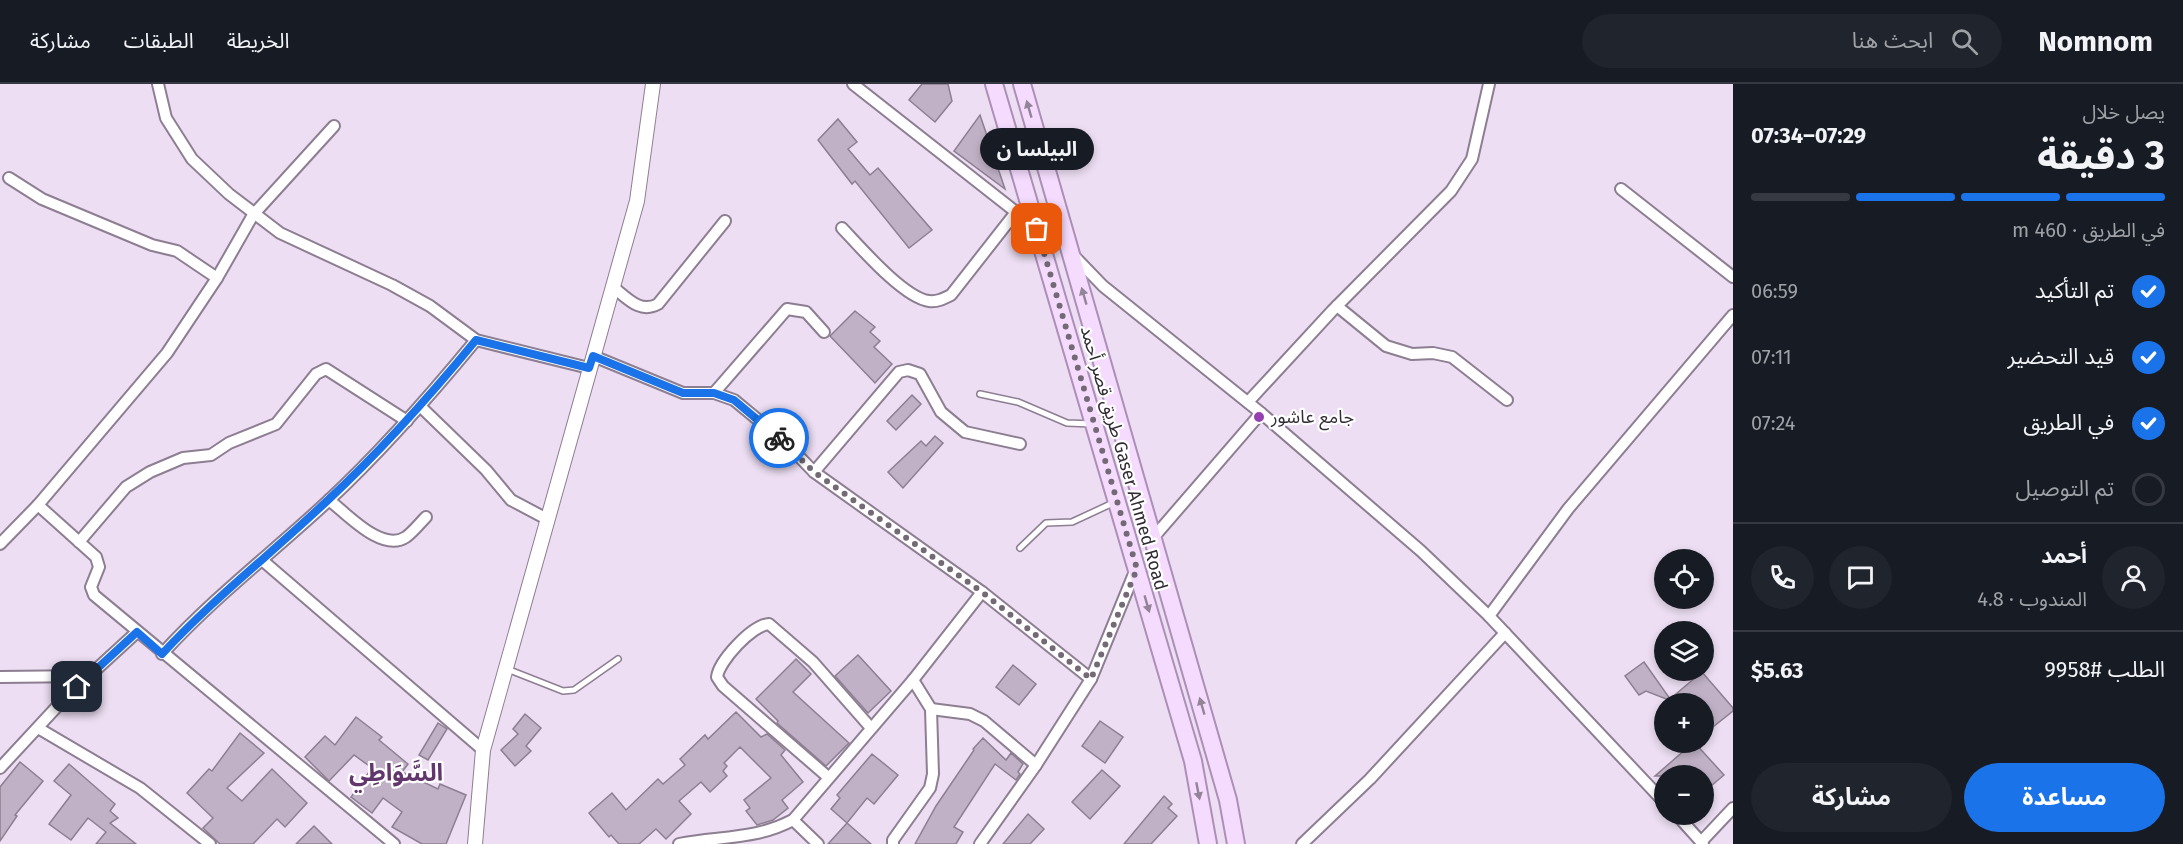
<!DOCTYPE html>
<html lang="ar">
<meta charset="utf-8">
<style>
:root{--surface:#171b24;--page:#20242c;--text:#f1f3f6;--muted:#9ea1a6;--line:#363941;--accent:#1a73e8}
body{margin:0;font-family:"Fira Sans","Noto Sans Arabic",sans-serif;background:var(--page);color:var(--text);direction:rtl;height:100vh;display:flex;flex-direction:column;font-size:22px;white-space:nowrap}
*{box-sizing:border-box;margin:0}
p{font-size:20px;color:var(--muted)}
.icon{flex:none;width:33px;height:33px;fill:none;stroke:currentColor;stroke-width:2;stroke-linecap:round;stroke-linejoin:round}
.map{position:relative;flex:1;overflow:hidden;direction:ltr}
.panel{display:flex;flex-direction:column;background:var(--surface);width:450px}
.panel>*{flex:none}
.buttons{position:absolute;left:1654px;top:465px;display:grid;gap:12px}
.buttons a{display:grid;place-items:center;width:60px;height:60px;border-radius:50%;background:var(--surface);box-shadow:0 3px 9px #0003;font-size:30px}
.pin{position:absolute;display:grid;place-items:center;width:51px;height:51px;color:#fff;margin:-26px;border-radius:12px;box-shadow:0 3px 9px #0006}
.courier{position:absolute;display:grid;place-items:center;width:60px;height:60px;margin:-30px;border:4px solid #1a73e8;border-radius:50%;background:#fff;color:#222;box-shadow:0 2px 8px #0007}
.bubble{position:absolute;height:42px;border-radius:21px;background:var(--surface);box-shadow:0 3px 9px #0003;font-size:20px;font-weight:700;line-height:42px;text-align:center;direction:rtl}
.headline em{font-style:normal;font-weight:700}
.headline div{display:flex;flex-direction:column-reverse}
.headline{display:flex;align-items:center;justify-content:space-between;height:102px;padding:0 18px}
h1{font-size:39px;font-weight:700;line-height:45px}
.bar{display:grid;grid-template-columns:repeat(4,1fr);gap:9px 6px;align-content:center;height:72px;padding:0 18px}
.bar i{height:8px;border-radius:4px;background:var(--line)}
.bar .active{background:var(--accent)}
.bar p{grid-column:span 4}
.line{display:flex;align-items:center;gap:15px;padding:0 18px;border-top:2px solid var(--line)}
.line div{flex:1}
.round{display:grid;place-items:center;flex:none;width:63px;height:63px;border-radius:32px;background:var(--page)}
ol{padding:0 18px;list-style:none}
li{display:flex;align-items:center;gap:18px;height:66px}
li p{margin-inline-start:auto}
li .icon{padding:6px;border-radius:50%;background:var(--accent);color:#fff;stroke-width:4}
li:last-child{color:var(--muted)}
li i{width:33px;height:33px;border:3px solid var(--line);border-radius:50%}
.cta{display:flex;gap:12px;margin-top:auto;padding:12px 18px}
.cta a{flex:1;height:69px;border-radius:36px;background:var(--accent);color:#fff;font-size:24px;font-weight:700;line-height:69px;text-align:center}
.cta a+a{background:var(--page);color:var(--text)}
header{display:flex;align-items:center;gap:36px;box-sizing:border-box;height:84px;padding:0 30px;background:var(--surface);border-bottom:2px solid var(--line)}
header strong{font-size:28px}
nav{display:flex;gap:33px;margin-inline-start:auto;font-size:21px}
.search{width:420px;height:54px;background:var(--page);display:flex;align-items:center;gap:15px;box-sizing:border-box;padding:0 21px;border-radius:33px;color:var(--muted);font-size:22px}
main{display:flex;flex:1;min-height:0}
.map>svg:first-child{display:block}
.building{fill:#c0b1c6;stroke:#8d7f92;stroke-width:1.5}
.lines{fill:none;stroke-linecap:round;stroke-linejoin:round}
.service-casing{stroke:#8d7e92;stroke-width:8}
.minor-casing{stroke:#8d7e92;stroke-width:14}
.tertiary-casing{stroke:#8d7e92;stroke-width:16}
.primary-casing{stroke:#ac8fb7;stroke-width:20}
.service{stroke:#fff;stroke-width:5}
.minor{stroke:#fff;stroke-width:10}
.tertiary{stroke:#fff;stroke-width:14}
.primary{stroke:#f5dcfe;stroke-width:16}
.oneway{fill:#938498}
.done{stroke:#736a76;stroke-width:6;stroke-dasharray:0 10.8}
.route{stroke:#1a73e8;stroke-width:8}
.poi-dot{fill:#9541af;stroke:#fff;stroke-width:2}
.labels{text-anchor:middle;stroke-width:4.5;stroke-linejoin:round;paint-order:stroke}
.poi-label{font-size:18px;fill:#312b33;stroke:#fff;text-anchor:start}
.street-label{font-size:18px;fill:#312b33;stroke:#fff}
.district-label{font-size:24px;font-weight:bold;fill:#60366d;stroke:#fff}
</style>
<header>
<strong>Nomnom</strong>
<div class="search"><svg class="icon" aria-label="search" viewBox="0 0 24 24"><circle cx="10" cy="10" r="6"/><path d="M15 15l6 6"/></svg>ابحث هنا</div>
<nav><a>الخريطة</a><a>الطبقات</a><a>مشاركة</a></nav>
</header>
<main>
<section class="panel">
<div class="headline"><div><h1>3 دقيقة</h1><p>يصل خلال</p></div><em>07:29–07:34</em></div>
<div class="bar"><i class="active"></i><i class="active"></i><i class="active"></i><i></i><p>في الطريق · 460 m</p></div>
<ol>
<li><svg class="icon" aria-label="check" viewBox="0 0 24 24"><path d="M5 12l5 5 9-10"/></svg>تم التأكيد<p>06:59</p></li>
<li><svg class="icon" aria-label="check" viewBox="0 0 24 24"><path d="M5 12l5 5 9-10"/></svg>قيد التحضير<p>07:11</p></li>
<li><svg class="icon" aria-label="check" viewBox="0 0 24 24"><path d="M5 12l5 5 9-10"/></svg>في الطريق<p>07:24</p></li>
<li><i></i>تم التوصيل</li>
</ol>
<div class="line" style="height:108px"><a class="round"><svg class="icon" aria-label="person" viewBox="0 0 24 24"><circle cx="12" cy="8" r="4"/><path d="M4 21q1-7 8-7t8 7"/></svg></a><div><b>أحمد</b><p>المندوب · 4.8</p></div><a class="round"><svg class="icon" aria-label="chat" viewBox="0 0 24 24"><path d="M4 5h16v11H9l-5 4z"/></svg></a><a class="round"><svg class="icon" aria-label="phone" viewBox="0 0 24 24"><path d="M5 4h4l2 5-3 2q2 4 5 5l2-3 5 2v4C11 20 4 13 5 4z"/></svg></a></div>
<div class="line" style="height:78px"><div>الطلب #9958</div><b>$5.63</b></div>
<div class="cta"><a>مساعدة</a><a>مشاركة</a></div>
</section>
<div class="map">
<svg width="1733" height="760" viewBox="0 0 1733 760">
<rect width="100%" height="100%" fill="#eddef3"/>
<g class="building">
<path d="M922 0H948L952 17 935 38 909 16Z"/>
<path d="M980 31 1005 105 954 67Z"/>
<path d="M838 35 857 58 848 65 870 91 878 84 932 146 909 164 855 97 852 100 818 56Z"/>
<path d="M855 227 875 243 870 248 880 257 874 263 892 280 875 299 830 252Z"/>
<path d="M912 311 921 320 896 346 887 337Z"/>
<path d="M935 352 943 359 903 404 888 388 921 357 926 362Z"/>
<path d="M858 571 891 607 868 629 835 592Z"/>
<path d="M796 575 811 590 793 608 849 659 826 682 777 639 778 637 756 615Z"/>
<path d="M1644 578 1670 615 1702 588 1733 624V627L1704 650V620H1665L1669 616 1646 607 1639 611 1625 592Z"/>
<path d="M1013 581 1036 600 1019 621 996 603Z"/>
<path d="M736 628 761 653 767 650 785 666 781 671 803 698 782 716 788 724 773 736 757 741 746 727 750 724 744 716 771 694 740 663 724 679 727 682 723 687 727 692 710 708 701 698 679 717 691 730 666 755 656 745 639 760H619L611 751 609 753 589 729 612 709 626 726 658 695 663 700 685 681 680 675 705 651 708 655Z"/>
<path d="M525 630 541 644 526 662 531 667 515 682 501 666 518 650 513 645Z"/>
<path d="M356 633 382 653 379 656 408 680 402 688 438 705 440 700 466 711 446 760H422L392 743 402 728 383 714 372 729 351 713 372 684 354 671 329 697 305 673 325 652 335 661Z"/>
<path d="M1100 637 1123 653 1105 679 1082 662Z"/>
<path d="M438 639 447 645 428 676 419 671Z"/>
<path d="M240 649 264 669 227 704 242 717 272 685 307 719 285 743 277 735 253 760H220L203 744 213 734 187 709 209 685 212 687Z"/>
<path d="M983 654 1006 676 1011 669 1023 680 1018 688 1020 690 1016 696 995 680 954 743 963 748 956 760H915L936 722 974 666 973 665Z"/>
<path d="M1694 658 1724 691 1704 708V692H1655Z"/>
<path d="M872 670 898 691 874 720 867 714 847 739 831 725 840 714 837 711Z"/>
<path d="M20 678 43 697 15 731 17 732 0 757V703Z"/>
<path d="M69 680 115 720 110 727 118 734 110 739 136 760H96L106 748 88 734 71 756 49 740 71 711 54 697Z"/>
<path d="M1102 686 1120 702 1090 735 1072 718Z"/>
<path d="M1164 712 1172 720 1168 724 1177 732 1151 760H1124Z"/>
<path d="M1028 730 1044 745 1030 760H1003Z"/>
<path d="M847 739 871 760H828Z"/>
<path d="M314 742 332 760H296Z"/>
</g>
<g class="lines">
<defs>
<g id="service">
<path d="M980 310 1018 318 1067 339 1093 340"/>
<path d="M1020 464 1046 439 1072 438 1115 418"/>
<path d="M507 585 563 607 574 606 618 575"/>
</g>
<g id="minor">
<path d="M158 0 166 34 192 75 229 110 280 149 392 201 430 222 476 256 589 284"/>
<path d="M853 0 1035 143"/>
<path d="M9 94 42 115 152 161 177 167 217 194"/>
<path d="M1621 105 1733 193"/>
<path d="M842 144C860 163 904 214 929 217 937 218 943 215 951 211L1016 128"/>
<path d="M1074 172 1103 202 1261 329 1421 467 1489 532 1665 719"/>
<path d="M613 203C627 214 640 230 658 220L725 137"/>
<path d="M1337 222 1386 262 1412 270 1433 269 1452 273 1507 316"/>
<path d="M593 272 683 309H714L734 316 785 358 814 388 982 508 1091 595"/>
<path d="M714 309 787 225 806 228 824 248"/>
<path d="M1248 318 1332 227 1451 107 1472 75 1489 0"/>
<path d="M421 323 486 386 511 416 547 435"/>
<path d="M814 388 899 288 908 286 920 290 941 328 965 348 1020 360"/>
<path d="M329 416C347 430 382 469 406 453 413 448 420 439 426 433"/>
<path d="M38 421 96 473 99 483 91 503 94 511 394 760"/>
<path d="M1153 454 1261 329"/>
<path d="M79 458 126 403 150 388 183 374 211 371 229 359 276 340 316 290 326 285 407 337"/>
<path d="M0 460 38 421 167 269 217 194 253 131 334 42"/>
<path d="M262 476 483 666"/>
<path d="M1489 532 1568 425 1733 231"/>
<path d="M162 570C213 514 272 469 327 418 381 368 429 313 476 256"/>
<path d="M0 593 89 592"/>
<path d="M931 625 970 630 984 637 1036 681"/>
<path d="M38 644 140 704 210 760"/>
<path d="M0 684 65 614 137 548"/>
<path d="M828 693 723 602 717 593C719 577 752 541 769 540L813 578 871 644"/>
<path d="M1676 730 1703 760"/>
<path d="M793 736 818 760"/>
<path d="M1701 758 1733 724"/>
<path d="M679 760C720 752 755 756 793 736L913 596 982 508"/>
<path d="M893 760V756L930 704 933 690 931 625 913 596"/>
<path d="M980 760 1036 681 1091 595 1136 485"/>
<path d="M1302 760 1370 695 1505 549"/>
</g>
<path id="tertiary" d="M475 760 483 666 637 117 653 0"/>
<g id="primary">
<path d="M994 0 1193 677 1208 760"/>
<path d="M1022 0 1228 716 1236 760"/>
</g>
</defs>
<use href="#service" class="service-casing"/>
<use href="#minor" class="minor-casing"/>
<use href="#tertiary" class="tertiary-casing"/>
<use href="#primary" class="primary-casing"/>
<use href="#service" class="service"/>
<use href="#minor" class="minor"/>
<use href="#tertiary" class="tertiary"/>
<use href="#primary" class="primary"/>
</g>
<defs><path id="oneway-solid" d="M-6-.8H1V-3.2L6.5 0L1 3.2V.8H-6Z" transform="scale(1.5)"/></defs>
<g class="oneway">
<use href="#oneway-solid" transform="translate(1029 25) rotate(-106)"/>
<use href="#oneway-solid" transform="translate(1084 212) rotate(-106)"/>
<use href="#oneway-solid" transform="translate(1147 520) rotate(74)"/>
<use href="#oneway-solid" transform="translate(1202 622) rotate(-106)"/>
<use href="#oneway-solid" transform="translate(1198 707) rotate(79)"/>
</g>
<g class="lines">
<path class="done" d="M779 354 814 388 982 508 1091 595 1137 485 1037 145"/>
<path class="route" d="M77 603 137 548 162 570C213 515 272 469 327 417 381 367 429 313 476 256L589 284 593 272 683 309H714L734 316 779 354"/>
</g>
<circle class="poi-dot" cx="1259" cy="333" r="6"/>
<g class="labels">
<g class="poi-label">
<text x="1271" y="339">جامع عاشور</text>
</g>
<g class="street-label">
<text transform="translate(1124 374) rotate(74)" y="6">طريق قصر أحمد Gaser Ahmed Road</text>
</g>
<g class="district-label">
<text x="396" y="697">السَّوَاطِي</text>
</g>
</g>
</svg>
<div class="buttons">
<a><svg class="icon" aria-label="locate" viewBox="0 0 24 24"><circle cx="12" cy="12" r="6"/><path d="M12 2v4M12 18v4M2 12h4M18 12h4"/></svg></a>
<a><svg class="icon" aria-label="layers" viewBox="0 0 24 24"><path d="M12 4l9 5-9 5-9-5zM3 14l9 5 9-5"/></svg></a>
<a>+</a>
<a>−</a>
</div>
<div class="pin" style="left:1037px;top:145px;background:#ea580c"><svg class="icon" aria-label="bag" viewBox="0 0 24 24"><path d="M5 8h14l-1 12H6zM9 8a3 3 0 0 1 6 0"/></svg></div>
<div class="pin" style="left:77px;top:603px;background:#1f2937"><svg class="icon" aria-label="home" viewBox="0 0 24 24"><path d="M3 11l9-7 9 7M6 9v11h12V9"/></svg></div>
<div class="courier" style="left:779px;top:354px"><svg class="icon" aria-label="bike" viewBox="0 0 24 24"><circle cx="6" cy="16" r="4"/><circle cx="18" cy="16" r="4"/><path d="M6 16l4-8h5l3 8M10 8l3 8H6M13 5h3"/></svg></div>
<div class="bubble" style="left:980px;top:44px;width:114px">البيلسا ن</div>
</div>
</main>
